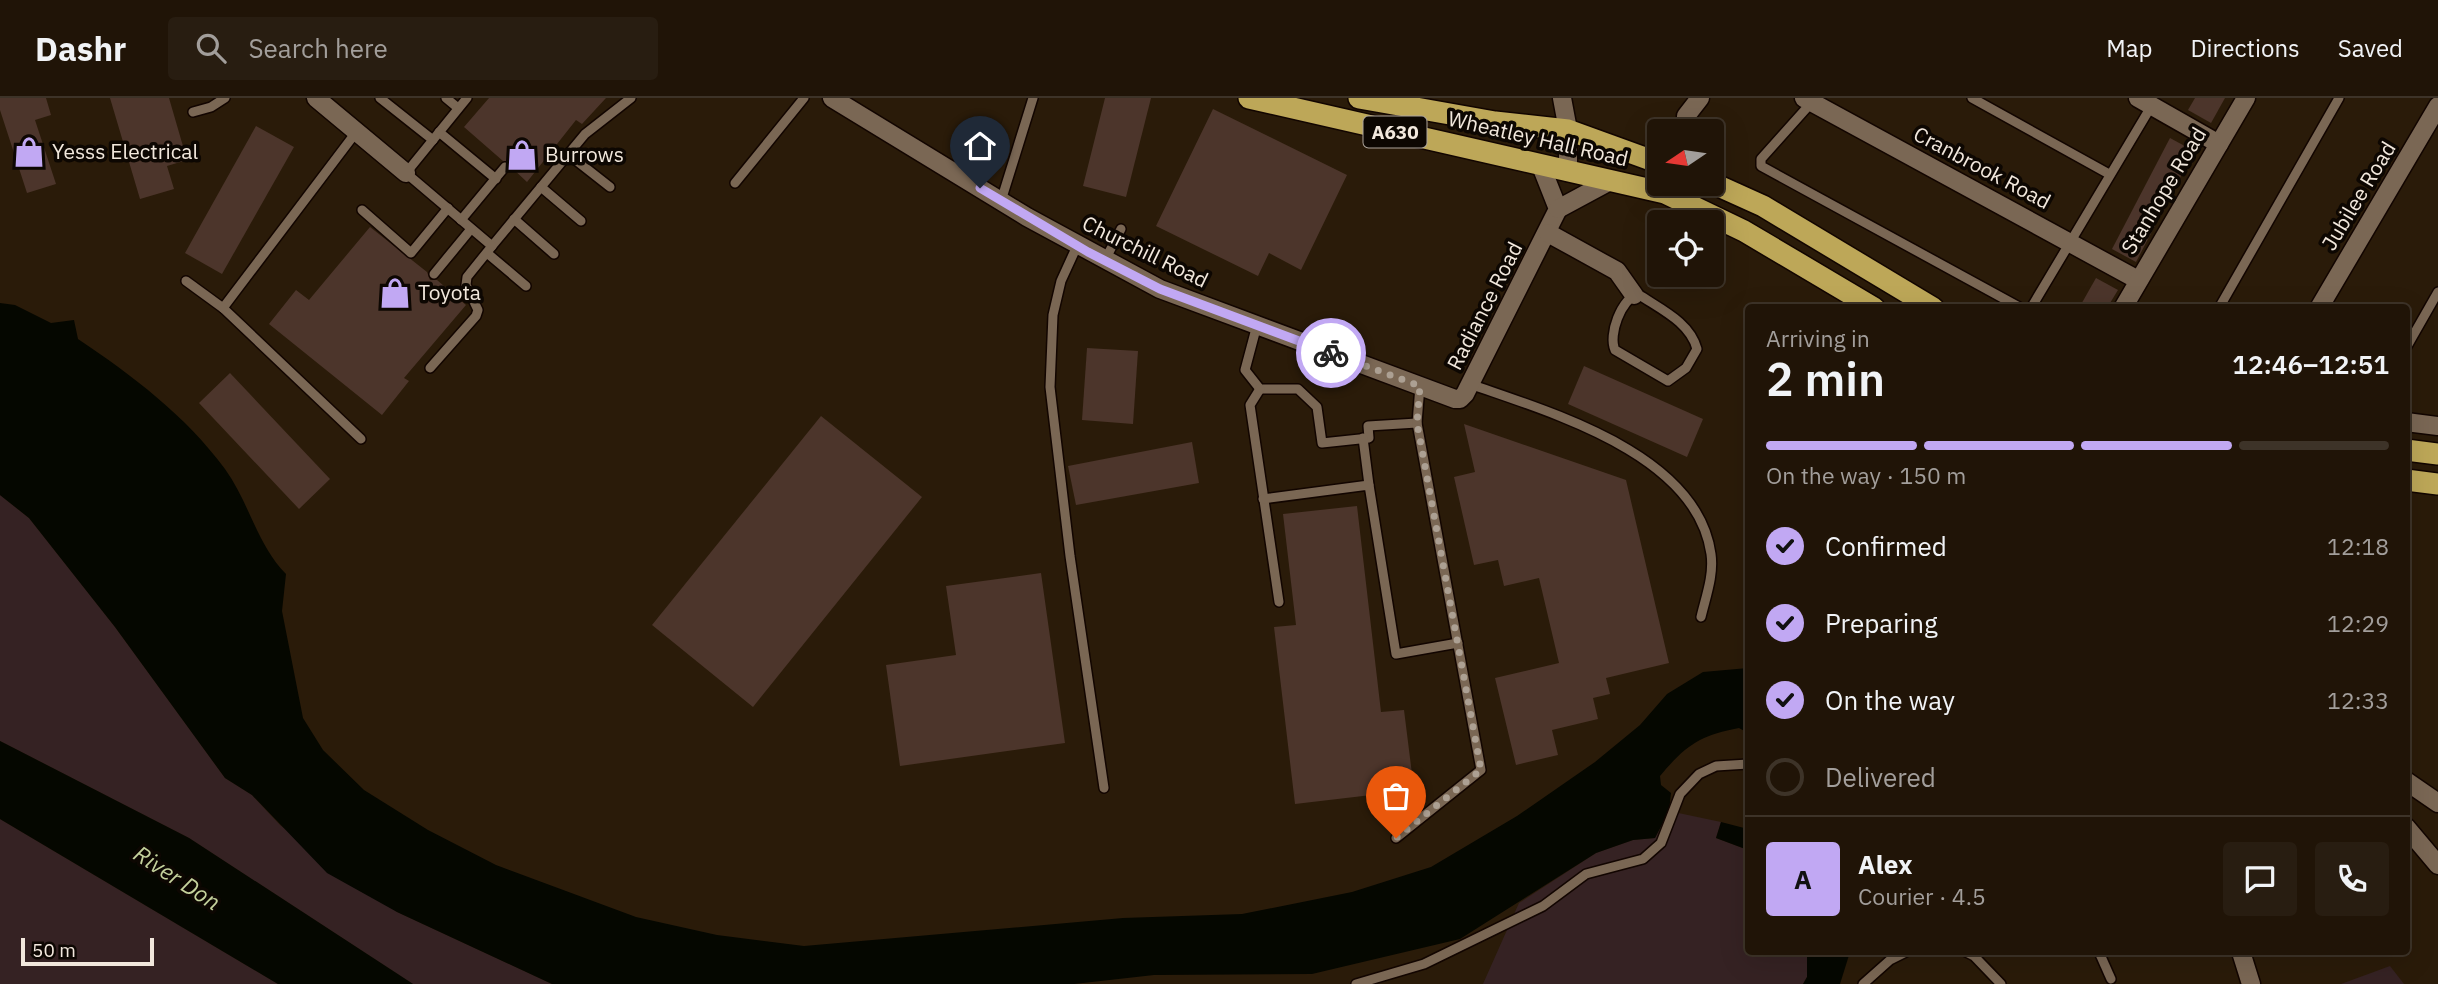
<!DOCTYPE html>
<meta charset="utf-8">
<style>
:root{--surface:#201407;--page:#281d11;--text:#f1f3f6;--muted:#a29e9b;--line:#3d3328;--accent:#c1a8f3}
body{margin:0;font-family:"IBM Plex Sans",sans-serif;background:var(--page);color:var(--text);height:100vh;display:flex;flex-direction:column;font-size:26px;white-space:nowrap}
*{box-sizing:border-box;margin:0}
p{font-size:23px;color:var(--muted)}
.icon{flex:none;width:38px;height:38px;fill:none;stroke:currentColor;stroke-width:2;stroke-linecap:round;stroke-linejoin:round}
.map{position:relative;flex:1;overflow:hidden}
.details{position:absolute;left:1745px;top:206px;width:665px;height:651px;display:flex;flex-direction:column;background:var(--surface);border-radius:7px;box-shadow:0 7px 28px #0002,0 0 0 2px var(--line)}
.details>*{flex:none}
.needle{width:46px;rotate:257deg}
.tools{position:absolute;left:1647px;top:21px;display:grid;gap:14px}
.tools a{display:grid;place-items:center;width:77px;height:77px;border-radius:7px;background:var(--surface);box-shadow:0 7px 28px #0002,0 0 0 2px var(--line);font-size:35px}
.scale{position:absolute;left:21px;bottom:18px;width:133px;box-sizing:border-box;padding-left:7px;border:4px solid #f2e8dd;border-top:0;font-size:19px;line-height:24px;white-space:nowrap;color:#f2e8dd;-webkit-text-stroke:5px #0d0702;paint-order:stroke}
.pin{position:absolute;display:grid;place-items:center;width:60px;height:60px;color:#fff;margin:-72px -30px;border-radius:50% 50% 50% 0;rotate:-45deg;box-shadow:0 0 7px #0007}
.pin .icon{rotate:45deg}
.courier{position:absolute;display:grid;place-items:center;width:70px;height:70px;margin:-35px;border:5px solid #c1a8f3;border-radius:50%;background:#fff;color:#222;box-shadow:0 2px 9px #0007}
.head em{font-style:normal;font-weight:600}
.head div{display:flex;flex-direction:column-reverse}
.head{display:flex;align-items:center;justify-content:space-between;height:119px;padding:0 21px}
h1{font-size:46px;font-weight:600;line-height:52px}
.bar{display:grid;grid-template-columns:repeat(4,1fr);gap:10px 7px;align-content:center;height:84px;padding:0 21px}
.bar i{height:9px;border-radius:5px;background:var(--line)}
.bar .selected{background:var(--accent)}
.bar p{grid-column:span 4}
.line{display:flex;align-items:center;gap:18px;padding:0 21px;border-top:2px solid var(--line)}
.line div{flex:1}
.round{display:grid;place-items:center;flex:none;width:74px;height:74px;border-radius:7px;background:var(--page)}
ol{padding:0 21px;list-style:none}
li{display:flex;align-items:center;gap:21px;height:77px}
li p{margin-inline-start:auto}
li .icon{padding:7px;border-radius:50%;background:var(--accent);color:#111;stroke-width:4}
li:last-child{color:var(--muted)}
li i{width:38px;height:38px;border:4px solid var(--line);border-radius:50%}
header{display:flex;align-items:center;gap:42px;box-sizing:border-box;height:98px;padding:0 35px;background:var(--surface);border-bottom:2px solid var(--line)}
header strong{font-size:33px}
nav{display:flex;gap:38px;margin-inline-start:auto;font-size:24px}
.search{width:490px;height:63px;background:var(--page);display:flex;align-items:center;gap:18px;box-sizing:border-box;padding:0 24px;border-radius:7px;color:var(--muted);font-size:26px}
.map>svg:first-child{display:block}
.green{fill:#352223}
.water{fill:#050700}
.building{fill:#4c352b}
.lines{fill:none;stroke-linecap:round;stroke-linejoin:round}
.lane-casing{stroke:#120500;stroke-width:12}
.street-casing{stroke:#120500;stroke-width:21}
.highway-casing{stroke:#120500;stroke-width:24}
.lane{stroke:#7a6754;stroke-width:9}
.street{stroke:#7a6754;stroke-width:18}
.highway{stroke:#bda758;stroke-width:21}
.done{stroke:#aca093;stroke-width:7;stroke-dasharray:0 12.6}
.route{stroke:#c1a8f3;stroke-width:9}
.labels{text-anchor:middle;stroke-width:7;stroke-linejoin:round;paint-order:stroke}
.shield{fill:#0d0702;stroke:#ada49b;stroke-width:2}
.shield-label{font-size:19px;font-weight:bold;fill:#f2e8dd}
.street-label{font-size:21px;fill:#f2e8dd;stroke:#0d0702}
.poi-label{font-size:21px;fill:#f2e8dd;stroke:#0d0702;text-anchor:start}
.water-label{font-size:23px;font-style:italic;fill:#c4d19c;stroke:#0d0702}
</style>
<header>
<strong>Dashr</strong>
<div class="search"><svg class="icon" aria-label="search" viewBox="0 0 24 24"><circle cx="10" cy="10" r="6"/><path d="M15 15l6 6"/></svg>Search here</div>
<nav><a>Map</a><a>Directions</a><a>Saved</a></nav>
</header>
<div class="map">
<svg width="2438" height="886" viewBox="0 0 2438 886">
<rect width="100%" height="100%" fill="#2a1b09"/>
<g class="green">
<path d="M0 397 29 420 115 529 225 680 252 697 280 727 397 814 552 886H413L189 740 0 643Z"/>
<path d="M1669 713 1721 724 1716 740 1748 752V854H1807V879L1803 886H1483L1519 805 1596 755 1633 742 1655 740Z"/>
<path d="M0 721 278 886H0Z"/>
<path d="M2390 868 2404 886H2341Z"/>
</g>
<g class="water">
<path d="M0 205 15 207 51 225 74 222 78 241C133 278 185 317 225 371 249 404 257 447 286 476L282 513 303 620 323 652 364 692 428 732 496 767 636 819 717 837 804 848 1123 820 1242 816 1352 794 1431 769 1517 718 1595 664 1640 627 1667 596 1703 574 1748 570V635L1739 630C1700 637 1685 648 1660 678L1661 687 1671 695 1669 713 1655 740 1633 742 1596 755 1460 841 1312 876 1154 877 1074 886H552L397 814 327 775 252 697 225 680 115 529 29 420 0 397Z"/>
<path d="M0 643 189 740 413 886H278L0 721Z"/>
<path d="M1721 724 1748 731V752L1716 740Z"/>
<path d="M1807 854H1850L1840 886H1803L1807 879Z"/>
</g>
<g class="building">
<path d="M0 0H46L51 17 35 22 56 86 27 95 0 12Z"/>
<path d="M110 0H169L187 62 167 68 174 91 140 101Z"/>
<path d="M489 0H606L582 26 576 22 527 84 512 70 510 64 503 63 464 29Z"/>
<path d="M1105 0H1151L1126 99 1083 88Z"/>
<path d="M2195 0H2225L2211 25 2188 12Z"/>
<path d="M1213 11 1347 77 1301 172 1269 155 1258 178 1156 128Z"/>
<path d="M256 28 294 49 222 176 185 155Z"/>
<path d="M2170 40 2194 53 2136 164 2112 151Z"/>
<path d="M370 129 427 174 430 182H437L466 207 404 280 409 283 382 317 269 226 296 192 309 202Z"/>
<path d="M2096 180 2118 192 2107 210H2079Z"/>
<path d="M1087 250 1138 253 1133 326 1082 322Z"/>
<path d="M1584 268 1703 321 1687 359 1568 306Z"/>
<path d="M230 275 330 381 299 411 199 305Z"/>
<path d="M821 318 922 399 753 609 652 527Z"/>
<path d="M1464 326 1626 382 1669 565 1606 580 1610 596 1593 600 1598 621 1552 632 1558 657 1516 667 1495 580 1559 565 1539 480 1504 488 1498 462 1474 467 1454 379 1475 374Z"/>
<path d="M1192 344 1199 385 1076 407 1068 368Z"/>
<path d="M1357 408 1381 614 1404 612 1414 692 1295 706 1274 529 1296 527 1283 416Z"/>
<path d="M1041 475 1065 645 900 668 886 567 956 557 946 488Z"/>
</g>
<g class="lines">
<defs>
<g id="lane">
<path d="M380 0 433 42"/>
<path d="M446 0 458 10"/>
<path d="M467 0 406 75 492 148 585 36 631 0"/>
<path d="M1972 0 2109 76"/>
<path d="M1812 4 1761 61V68L2021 210"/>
<path d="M193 14 211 9 225 0"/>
<path d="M357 33 223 210 361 341"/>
<path d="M439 34 496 81"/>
<path d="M568 56 610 89"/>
<path d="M735 85 804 0"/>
<path d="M541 89 581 123"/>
<path d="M1001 103 1033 0"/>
<path d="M362 112 411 155 448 110"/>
<path d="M514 121 554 156"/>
<path d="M461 122 505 69"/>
<path d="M1077 148 1061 183 1053 217 1050 289 1070 458 1104 690"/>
<path d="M487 155 526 188"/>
<path d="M1105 162 1121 131"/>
<path d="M434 176 471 131"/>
<path d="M186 183 223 210"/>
<path d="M1638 196C1660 211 1690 224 1697 251L1686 270 1668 283 1615 252C1608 237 1621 201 1638 196Z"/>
<path d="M2031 210 2152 7"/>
<path d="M2219 210 2339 0"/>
<path d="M1257 227 1245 272 1260 291H1298L1317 309 1322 345 1369 340 1368 328 1417 325"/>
<path d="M2406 250 2438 194"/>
<path d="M430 270 476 218 478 212 466 187 467 179 492 148"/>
<path d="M1470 286C1552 315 1697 356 1711 456 1714 477 1706 498 1701 519"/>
<path d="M1260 291 1250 307 1279 504"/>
<path d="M1363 340 1369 387"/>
<path d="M1263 401 1369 387 1396 556 1458 545"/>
<path d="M1396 740 1481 672 1417 325 1420 288"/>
<path d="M1966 854 1974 858 2001 886"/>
<path d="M2099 854 2111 881"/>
<path d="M1356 886 1424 866 1543 808 1586 776 1643 761 1661 745 1680 696 1699 676 1716 668 1748 666"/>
<path d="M1863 886 1890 862 1906 854"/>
</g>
<g id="street">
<path d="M316 0 406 75"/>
<path d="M832 0 1027 119 1160 191 1455 301H1460L1465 296 1558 111 1541 68"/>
<path d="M1562 0 1568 32V74"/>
<path d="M1804 0 2138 182"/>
<path d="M2138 0 2219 46"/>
<path d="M1686 18 1700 0"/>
<path d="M1558 111 1610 83"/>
<path d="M1548 135 1617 173 1634 197"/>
<path d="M2123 210 2246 0"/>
<path d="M2319 210 2438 8"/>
<path d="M2406 324 2438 328"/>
<path d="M2406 683 2438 705"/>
<path d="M2406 729 2438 767"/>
<path d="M2241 854 2251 886"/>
</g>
<g id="highway">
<path d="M1249 0 1665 95 1744 133 1874 210"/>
<path d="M1359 0 1495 24 1568 32 1659 65"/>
<path d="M1712 85 1763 108 1933 210"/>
<path d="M2406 352 2438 356"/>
<path d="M2406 382 2438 386"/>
</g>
</defs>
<use href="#lane" class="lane-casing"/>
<use href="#street" class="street-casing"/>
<use href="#highway" class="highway-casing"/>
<use href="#lane" class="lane"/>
<use href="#street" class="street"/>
<use href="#highway" class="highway"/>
</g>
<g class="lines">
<path class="done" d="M1331 255 1420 288 1417 325 1481 672 1396 740"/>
<path class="route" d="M980 90 1088 154 1160 191 1331 255"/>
</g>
<defs>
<symbol id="shop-bare" viewBox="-9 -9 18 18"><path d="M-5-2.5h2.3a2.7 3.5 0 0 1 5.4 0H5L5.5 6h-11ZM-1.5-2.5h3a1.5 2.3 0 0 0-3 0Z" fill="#c1a8f3" stroke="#0d0702" stroke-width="2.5" paint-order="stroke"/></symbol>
</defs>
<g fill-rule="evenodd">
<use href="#shop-bare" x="7" y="32" width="44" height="44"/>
<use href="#shop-bare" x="500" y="35" width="44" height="44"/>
<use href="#shop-bare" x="373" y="173" width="44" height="44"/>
</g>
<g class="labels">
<rect class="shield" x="1363.5" y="18.5" width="63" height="31" rx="5"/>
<g class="shield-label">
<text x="1395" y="41">A630</text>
</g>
<g class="street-label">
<text transform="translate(1538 41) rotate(13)" y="7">Wheatley Hall Road</text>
<text transform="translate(1982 70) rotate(28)" y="7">Cranbrook Road</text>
<text transform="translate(2164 93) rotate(-59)" y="7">Stanhope Road</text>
<text transform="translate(2359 98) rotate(-59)" y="7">Jubilee Road</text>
<text transform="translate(1145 154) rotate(26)" y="7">Churchill Road</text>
<text transform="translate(1485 208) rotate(-63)" y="7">Radiance Road</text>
</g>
<g class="poi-label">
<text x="52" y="61">Yesss Electrical</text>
<text x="545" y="64">Burrows</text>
<text x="418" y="202">Toyota</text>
</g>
<g class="water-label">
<text transform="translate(177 780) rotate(33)" y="8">River Don</text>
</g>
</g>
</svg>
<div class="tools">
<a><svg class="needle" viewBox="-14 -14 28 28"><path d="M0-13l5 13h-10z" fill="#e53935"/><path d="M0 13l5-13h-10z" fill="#a29e9b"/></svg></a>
<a><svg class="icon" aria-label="locate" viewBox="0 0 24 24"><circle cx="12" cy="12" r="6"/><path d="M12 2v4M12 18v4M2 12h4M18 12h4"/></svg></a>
</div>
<div class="scale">50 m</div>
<div class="pin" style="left:1396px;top:740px;background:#ea580c"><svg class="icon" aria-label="bag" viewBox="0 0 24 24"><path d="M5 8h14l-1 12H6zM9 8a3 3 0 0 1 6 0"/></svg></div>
<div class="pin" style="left:980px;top:90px;background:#1f2937"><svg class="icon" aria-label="home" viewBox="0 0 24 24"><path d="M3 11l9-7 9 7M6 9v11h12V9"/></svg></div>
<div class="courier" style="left:1331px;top:255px"><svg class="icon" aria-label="bike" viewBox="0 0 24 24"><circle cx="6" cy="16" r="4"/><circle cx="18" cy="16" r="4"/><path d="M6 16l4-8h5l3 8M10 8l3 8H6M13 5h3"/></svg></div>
<section class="details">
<div class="head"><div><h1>2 min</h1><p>Arriving in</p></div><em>12:46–12:51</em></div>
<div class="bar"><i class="selected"></i><i class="selected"></i><i class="selected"></i><i></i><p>On the way · 150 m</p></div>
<ol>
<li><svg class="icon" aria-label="check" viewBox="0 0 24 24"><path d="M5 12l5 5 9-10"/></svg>Confirmed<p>12:18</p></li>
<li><svg class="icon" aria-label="check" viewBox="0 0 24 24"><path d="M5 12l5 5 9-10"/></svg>Preparing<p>12:29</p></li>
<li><svg class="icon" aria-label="check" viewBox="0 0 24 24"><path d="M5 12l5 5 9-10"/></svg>On the way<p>12:33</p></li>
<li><i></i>Delivered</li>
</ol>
<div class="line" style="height:126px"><b class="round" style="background:var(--accent);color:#111">A</b><div><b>Alex</b><p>Courier · 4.5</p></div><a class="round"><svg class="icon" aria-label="chat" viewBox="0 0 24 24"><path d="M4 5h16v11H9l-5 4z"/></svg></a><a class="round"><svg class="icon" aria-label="phone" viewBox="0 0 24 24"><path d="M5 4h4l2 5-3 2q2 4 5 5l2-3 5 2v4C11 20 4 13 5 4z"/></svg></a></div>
</section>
</div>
